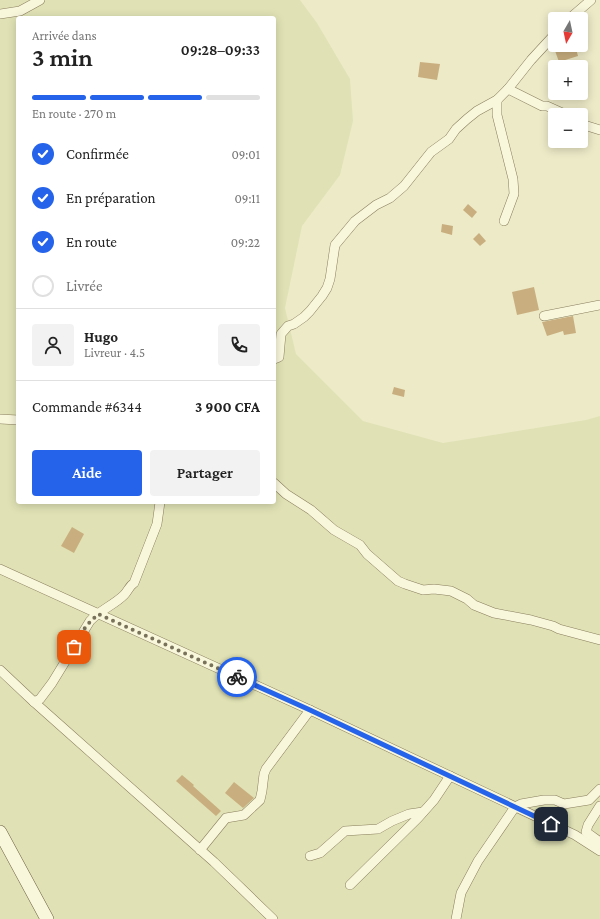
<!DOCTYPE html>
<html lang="fr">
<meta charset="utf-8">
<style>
:root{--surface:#fff;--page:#f2f2f2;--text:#222;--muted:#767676;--line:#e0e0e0;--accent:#2563eb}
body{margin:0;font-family:"Crimson Pro",serif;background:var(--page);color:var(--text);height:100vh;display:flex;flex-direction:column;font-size:15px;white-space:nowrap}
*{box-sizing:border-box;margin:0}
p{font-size:13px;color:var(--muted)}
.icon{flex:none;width:22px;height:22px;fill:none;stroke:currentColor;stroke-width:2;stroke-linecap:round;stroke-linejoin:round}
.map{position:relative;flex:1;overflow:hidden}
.sheet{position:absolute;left:16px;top:16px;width:260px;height:488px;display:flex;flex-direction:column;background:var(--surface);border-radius:4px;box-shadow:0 2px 10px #0003}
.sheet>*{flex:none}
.needle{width:26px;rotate:189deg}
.controls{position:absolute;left:548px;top:12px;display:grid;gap:8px}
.controls a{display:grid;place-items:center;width:40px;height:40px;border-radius:4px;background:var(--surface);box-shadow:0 2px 10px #0003;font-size:20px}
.pin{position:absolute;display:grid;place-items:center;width:34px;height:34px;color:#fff;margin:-17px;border-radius:8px;box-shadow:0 2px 6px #0006}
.courier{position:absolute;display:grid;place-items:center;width:40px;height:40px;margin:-20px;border:3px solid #2563eb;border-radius:50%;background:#fff;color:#222;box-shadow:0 1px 5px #0007}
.headline em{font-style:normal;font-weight:600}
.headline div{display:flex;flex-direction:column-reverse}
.headline{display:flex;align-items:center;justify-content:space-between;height:68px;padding:0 16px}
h1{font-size:26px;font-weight:600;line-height:30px}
.bar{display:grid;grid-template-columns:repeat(4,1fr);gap:6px 4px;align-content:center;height:48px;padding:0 16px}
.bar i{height:5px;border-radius:3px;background:var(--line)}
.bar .active{background:var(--accent)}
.bar p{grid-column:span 4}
.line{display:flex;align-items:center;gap:10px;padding:0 16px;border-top:1px solid var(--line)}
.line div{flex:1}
.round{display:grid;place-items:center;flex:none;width:42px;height:42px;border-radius:4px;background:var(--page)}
ol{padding:0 16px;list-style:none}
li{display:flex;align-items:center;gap:12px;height:44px}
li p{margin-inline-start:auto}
li .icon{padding:4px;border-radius:50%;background:var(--accent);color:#fff;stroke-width:4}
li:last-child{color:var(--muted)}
li i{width:22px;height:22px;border:2px solid var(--line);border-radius:50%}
.primary-button{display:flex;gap:8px;margin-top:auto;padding:8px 16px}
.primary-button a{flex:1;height:46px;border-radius:4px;background:var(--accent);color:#fff;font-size:16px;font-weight:600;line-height:46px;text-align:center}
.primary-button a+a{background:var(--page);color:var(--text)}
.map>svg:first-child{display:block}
.farmland{fill:#e0e2b5;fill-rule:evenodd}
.building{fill:#c9af7f}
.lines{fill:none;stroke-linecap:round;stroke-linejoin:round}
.street-casing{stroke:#887e5d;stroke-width:10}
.secondary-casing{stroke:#6a5f41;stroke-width:14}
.street{stroke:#f8f6db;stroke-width:9}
.secondary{stroke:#f8f6db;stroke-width:13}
.done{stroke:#78725b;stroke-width:4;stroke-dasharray:0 7.2}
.route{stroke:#2563eb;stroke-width:5}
</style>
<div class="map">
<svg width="600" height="919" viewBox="0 0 600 919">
<rect width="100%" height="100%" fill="#edeac8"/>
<path class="farmland" d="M0 0H300L317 23 350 79 353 121 340 175 302 226 285 308 296 354 363 421 443 443 586 420 600 416V919H0ZM18 18H274V502H18Z"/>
<g class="building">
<path d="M553 45H575L578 56 559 62Z"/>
<path d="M420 62 440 64 437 80 418 77Z"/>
<path d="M468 204 477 212 472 218 463 210Z"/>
<path d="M442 224 453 226 452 235 441 232Z"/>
<path d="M479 233 486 241 480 246 473 239Z"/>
<path d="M534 287 539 310 517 315 512 292Z"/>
<path d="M573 316 576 333 564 335 563 331 547 336 542 322Z"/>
<path d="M394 387 405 390 404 397 392 394Z"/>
<path d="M72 527 84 534 74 553 61 546Z"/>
<path d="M182 775 194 785 193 786 221 811 216 816 176 781Z"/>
<path d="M234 782 254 798 243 808 225 793Z"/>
</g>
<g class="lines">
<defs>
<g id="street">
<path d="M0 14 20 11 40 0"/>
<path d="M569 19 591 0"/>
<path d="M508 89 542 106H547L567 115"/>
<path d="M497 100V115L513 179 514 194 504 221"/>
<path d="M581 124 600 130"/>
<path d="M544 316 600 305"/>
<path d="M274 359 279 357 281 334 288 326 294 324 304 317 310 311 322 296 327 288 330 279 335 245 355 221 376 205 390 198 404 186 431 152 449 139 456 129 467 119 477 111 497 100 508 89 531 60 555 34"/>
<path d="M0 419 18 420"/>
<path d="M274 483 286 494 311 510 334 530 360 545 367 554 398 581 405 584 423 590 434 589 451 591 467 599 474 605 494 613 531 620 553 626 559 629 600 640"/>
<path d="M0 569 310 710 575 835 600 851"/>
<path d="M0 670 34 702 214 862 273 919"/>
<path d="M34 702 40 699 52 683 90 621C100 610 114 605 124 595 128 591 129 586 134 583L157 524 160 502"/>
<path d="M600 806 588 825 586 832 600 842"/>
<path d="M200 850 226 818 244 815 260 800 262 791 264 774 266 769 310 710"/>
<path d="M310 856 320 853 345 831 378 829 392 821 409 814 423 812"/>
<path d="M350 885 418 818 434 800 450 776"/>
<path d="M456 919 461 893 478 861 515 807 521 804 544 800H555L564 804 589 800 600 789"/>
</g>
<path id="secondary" d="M0 832 47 919"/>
</defs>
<use href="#street" class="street-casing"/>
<use href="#secondary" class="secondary-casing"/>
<use href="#street" class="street"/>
<use href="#secondary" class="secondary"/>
</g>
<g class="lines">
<path class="done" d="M74 647 86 626 98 614 237 677"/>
<path class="route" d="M237 677 310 710 551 824"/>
</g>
</svg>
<div class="controls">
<a><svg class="needle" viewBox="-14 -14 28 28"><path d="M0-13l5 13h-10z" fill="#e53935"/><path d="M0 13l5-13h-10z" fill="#767676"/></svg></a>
<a>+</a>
<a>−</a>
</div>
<div class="pin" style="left:74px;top:647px;background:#ea580c"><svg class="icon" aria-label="bag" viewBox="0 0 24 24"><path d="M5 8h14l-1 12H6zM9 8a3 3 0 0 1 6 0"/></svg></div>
<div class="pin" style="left:551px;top:824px;background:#1f2937"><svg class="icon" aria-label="home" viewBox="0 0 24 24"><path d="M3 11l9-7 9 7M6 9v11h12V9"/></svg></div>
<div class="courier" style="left:237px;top:677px"><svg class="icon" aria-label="bike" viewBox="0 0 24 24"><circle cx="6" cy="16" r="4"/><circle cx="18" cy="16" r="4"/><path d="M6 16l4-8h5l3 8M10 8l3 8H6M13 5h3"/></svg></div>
<section class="sheet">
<div class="headline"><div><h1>3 min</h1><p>Arrivée dans</p></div><em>09:28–09:33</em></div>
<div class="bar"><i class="active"></i><i class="active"></i><i class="active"></i><i></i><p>En route · 270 m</p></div>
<ol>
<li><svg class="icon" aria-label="check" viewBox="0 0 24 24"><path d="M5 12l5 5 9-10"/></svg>Confirmée<p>09:01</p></li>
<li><svg class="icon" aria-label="check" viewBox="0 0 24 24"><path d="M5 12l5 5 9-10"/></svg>En préparation<p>09:11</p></li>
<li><svg class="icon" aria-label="check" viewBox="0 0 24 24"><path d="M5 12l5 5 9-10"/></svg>En route<p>09:22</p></li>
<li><i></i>Livrée</li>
</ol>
<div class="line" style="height:72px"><a class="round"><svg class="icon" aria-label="person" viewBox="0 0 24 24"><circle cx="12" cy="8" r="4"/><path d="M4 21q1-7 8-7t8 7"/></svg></a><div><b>Hugo</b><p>Livreur · 4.5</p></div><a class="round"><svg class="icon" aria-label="phone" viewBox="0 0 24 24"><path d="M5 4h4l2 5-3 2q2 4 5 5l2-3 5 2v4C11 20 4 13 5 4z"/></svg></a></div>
<div class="line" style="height:52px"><div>Commande #6344</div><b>3 900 CFA</b></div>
<div class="primary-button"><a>Aide</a><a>Partager</a></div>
</section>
</div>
